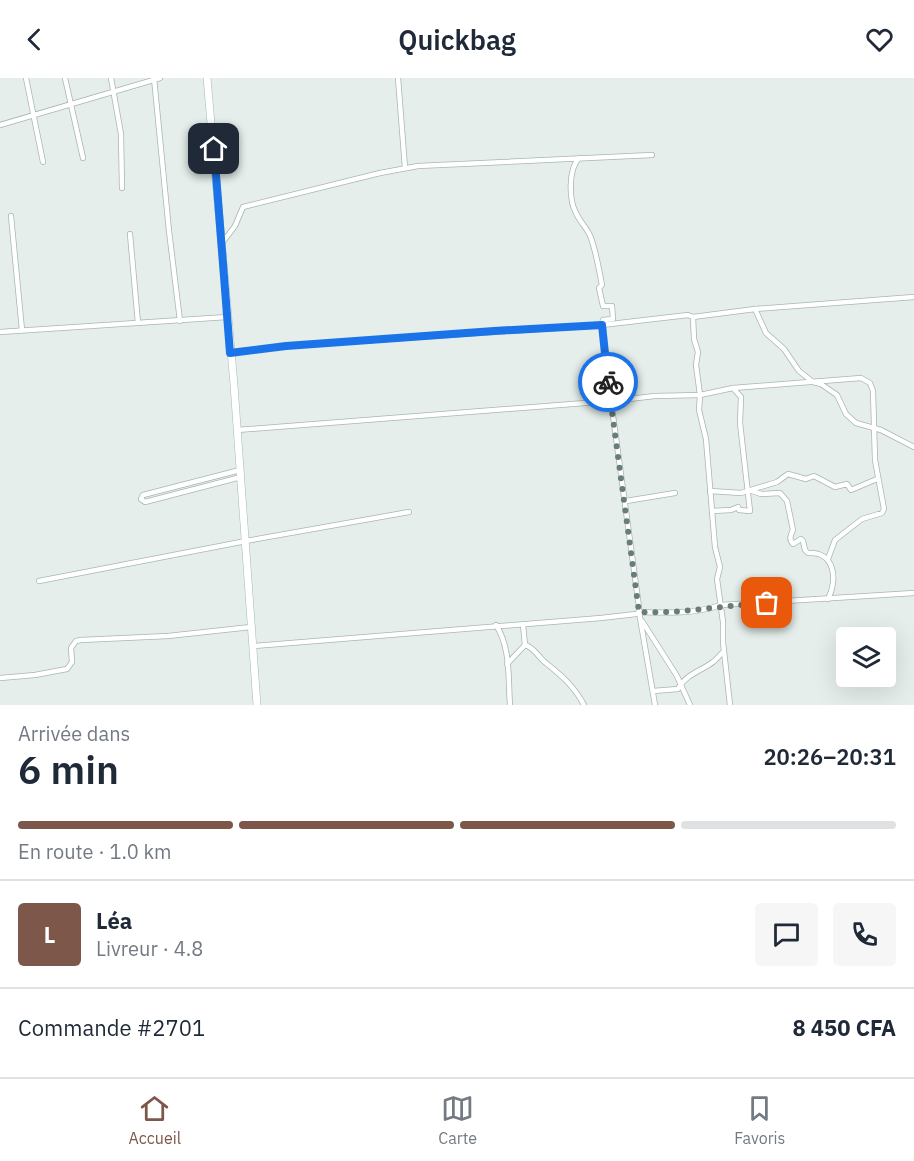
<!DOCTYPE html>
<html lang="fr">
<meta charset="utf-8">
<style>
:root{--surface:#fff;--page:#f6f6f7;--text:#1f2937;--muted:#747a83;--line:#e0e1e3;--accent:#7d5749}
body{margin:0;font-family:"IBM Plex Sans",sans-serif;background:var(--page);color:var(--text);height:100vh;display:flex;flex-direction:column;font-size:22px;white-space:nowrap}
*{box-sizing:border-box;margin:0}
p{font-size:20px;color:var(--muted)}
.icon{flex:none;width:33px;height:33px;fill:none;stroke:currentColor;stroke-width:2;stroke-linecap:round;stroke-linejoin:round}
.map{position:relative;height:627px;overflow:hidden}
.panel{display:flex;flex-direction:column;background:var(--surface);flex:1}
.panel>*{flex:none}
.buttons{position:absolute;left:836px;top:549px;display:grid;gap:12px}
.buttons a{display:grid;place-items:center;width:60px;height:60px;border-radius:6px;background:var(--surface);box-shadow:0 6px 24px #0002;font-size:30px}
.pin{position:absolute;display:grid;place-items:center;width:51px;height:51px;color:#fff;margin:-26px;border-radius:12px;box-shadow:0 3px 9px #0006}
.courier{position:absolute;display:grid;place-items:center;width:60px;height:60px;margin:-30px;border:4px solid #1a73e8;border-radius:50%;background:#fff;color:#222;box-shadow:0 2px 8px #0007}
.overview em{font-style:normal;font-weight:600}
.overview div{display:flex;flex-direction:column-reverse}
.overview{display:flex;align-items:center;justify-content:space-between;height:102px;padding:0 18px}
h1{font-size:39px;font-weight:600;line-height:45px}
.bar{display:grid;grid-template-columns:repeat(4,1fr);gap:9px 6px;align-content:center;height:72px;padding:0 18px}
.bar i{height:8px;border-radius:4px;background:var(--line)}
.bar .current{background:var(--accent)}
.bar p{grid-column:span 4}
.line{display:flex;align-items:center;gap:15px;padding:0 18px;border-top:2px solid var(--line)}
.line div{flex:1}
.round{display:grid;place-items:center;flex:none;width:63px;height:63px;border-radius:6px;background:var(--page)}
header{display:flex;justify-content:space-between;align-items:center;height:78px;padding:0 18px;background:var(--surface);font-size:27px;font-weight:600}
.menu{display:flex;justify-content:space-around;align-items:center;height:84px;border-top:2px solid var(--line);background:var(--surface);font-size:16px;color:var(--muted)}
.menu a{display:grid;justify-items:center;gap:3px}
.menu .current{color:var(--accent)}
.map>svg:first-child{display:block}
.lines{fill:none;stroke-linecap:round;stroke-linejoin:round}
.street-casing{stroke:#a7b6b3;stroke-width:6}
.secondary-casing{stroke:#a3bab3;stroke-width:8}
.street{stroke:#fff;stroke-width:4.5}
.secondary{stroke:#fff;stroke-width:7}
.done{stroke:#687d79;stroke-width:6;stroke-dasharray:0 10.8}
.route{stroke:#1a73e8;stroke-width:8}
</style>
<header><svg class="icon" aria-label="back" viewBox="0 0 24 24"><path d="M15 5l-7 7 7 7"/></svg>Quickbag<svg class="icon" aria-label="heart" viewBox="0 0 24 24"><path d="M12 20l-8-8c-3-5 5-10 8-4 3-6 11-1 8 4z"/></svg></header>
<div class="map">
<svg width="914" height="627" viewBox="0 0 914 627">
<rect width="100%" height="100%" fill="#e5eeeb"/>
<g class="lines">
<defs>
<g id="street">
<path d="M26 0 43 84"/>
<path d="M65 0 83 80"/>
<path d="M111 0 121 56 122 110"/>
<path d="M154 0 169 153 180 243"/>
<path d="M398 0 405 90"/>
<path d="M0 47 160 0"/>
<path d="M579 80C568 92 569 122 576 135 580 144 588 151 591 160 596 174 599 191 602 207L599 210 603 228H612L613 241 603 242 602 247 611 323 655 318 700 317 733 310 861 300 870 305 873 313 875 382 884 431 882 435 862 441 835 462 828 481"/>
<path d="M11 138 22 252"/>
<path d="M130 156 138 245"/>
<path d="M222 165 235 148 243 129 380 95 418 88 652 77"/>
<path d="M755 231 766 255 784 271 799 293 813 304 821 306 837 317 846 336 856 345 881 352 914 369"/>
<path d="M693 239 755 231 914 219"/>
<path d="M0 254 227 239"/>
<path d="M230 275 286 268 602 247 688 237 693 239 694 261 698 274 696 287 700 317 699 332 706 361 715 469 720 489 717 501 723 544V564L730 627"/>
<path d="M237 352 611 323 639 529V534L636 536 601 540 253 568"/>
<path d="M749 412 761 416 780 415 787 423 793 452C790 458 789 462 793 466L801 461 803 463 805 472 808 475C835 473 838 502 828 521"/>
<path d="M710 413 741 415 777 404 788 396 806 401 814 398 835 409 847 406 851 412 877 401"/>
<path d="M141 421 143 417 240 392"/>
<path d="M141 421 145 424 241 399"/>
<path d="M626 423 675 415"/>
<path d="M712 433 731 432 738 429 739 432 750 433 740 345 741 319 733 310"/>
<path d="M39 503 246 463 409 434"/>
<path d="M642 543 677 598 690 627"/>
<path d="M496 547C511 570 508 601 510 627"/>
<path d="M523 547 525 567C534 569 538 579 546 585 562 598 574 608 584 627"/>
<path d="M507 586 525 567"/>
<path d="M0 600 35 597 67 591 72 584 71 570 76 563 81 562 168 558 251 549"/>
<path d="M653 613 678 611C686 596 701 593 713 584 717 581 720 577 724 573"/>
<path d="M655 627 639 534C666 535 695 536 721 527L914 515"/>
</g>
<path id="secondary" d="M207 0 234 307 257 627"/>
</defs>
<use href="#street" class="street-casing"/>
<use href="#secondary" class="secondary-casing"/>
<use href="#street" class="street"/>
<use href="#secondary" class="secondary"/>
</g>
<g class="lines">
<path class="done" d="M608 304 639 534C683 536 724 527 767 525"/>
<path class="route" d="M214 71 230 275 286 268 494 253 602 247 608 304"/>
</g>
</svg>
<div class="buttons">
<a><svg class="icon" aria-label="layers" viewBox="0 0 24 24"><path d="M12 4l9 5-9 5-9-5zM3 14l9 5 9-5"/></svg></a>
</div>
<div class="pin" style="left:767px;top:525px;background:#ea580c"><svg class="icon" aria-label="bag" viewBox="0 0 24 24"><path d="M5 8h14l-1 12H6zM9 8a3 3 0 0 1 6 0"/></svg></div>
<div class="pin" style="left:214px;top:71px;background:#1f2937"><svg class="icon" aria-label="home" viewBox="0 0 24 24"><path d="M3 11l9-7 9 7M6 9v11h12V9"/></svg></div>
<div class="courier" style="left:608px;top:304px"><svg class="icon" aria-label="bike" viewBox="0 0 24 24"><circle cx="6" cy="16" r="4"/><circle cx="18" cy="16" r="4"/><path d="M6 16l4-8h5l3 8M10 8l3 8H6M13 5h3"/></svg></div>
</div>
<section class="panel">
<div class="overview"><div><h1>6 min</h1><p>Arrivée dans</p></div><em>20:26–20:31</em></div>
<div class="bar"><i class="current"></i><i class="current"></i><i class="current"></i><i></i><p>En route · 1.0 km</p></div>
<div class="line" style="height:108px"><b class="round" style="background:var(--accent);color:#fff">L</b><div><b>Léa</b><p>Livreur · 4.8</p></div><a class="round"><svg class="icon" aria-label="chat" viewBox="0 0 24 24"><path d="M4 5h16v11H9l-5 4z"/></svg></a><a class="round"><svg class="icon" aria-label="phone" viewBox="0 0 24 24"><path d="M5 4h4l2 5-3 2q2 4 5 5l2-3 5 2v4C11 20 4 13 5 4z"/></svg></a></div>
<div class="line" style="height:78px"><div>Commande #2701</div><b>8 450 CFA</b></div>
</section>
<nav class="menu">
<a class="current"><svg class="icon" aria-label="home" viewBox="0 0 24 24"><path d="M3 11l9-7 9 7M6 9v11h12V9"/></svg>Accueil</a>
<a><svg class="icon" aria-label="map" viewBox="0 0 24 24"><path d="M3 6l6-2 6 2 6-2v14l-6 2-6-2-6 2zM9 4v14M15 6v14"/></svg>Carte</a>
<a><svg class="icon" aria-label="saved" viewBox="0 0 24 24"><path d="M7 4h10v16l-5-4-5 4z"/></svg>Favoris</a>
</nav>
